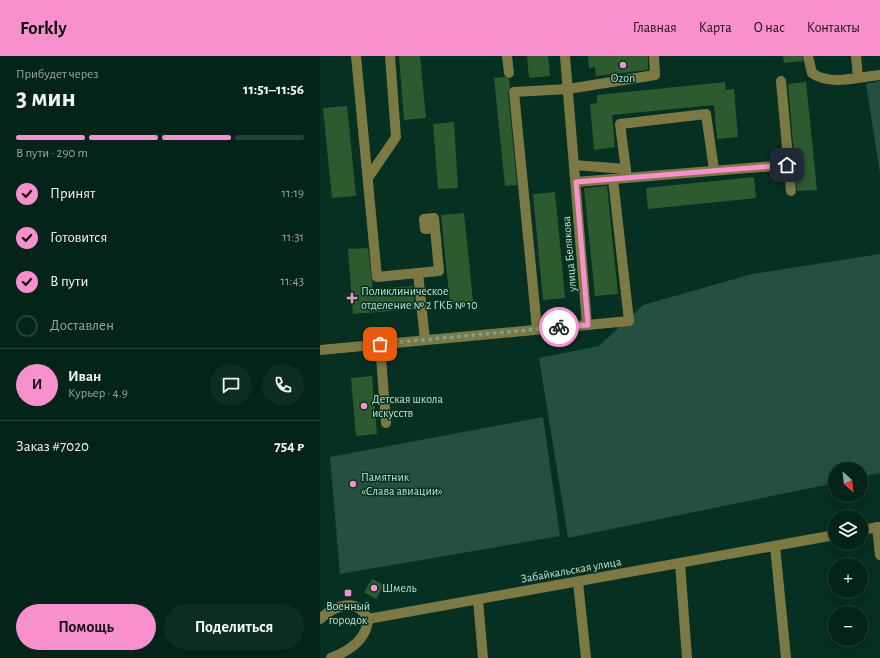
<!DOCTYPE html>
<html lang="ru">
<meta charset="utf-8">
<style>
:root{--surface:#042419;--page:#0d2c22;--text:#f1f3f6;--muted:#97a4a2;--line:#254138;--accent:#f890cd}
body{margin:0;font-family:"Alegreya Sans",sans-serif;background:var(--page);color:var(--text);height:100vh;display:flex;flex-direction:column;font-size:15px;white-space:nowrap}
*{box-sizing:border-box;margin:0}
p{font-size:13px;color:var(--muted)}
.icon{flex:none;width:22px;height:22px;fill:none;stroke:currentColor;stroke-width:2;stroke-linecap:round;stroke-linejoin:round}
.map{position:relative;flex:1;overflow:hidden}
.panel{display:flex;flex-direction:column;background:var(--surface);width:320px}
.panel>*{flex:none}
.needle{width:26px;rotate:153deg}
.tools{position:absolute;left:508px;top:406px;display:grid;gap:8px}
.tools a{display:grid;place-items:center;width:40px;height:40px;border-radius:50%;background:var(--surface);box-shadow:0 4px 16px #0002,0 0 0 1px var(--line);font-size:20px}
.pin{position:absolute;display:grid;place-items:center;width:34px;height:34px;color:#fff;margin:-17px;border-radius:8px;box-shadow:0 2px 6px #0006}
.courier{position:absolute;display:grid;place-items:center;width:40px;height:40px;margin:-20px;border:3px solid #f890cd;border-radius:50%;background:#fff;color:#222;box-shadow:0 1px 5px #0007}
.headline em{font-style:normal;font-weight:700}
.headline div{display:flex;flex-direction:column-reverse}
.headline{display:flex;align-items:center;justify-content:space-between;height:68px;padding:0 16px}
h1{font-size:26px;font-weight:700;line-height:30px}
.bar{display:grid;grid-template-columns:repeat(4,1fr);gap:6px 4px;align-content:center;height:48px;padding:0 16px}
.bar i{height:5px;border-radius:3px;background:var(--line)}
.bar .active{background:var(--accent)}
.bar p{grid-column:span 4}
.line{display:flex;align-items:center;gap:10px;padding:0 16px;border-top:1px solid var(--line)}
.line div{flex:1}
.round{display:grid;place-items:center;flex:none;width:42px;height:42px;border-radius:21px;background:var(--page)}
ol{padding:0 16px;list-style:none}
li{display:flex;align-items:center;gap:12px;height:44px}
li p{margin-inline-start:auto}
li .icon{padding:4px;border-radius:50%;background:var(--accent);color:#111;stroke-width:4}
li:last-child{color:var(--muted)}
li i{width:22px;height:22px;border:2px solid var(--line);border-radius:50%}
.action{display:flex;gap:8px;margin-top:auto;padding:8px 16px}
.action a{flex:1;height:46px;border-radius:24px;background:var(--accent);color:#111;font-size:16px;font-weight:700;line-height:46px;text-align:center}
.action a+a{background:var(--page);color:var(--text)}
header{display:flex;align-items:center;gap:24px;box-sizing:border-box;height:56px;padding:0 20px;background:var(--accent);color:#111}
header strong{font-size:19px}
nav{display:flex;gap:22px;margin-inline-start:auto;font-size:14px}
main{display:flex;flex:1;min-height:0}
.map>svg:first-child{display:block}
.green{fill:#25503f}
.building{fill:#2d5b2f}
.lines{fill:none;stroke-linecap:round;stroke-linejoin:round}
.minor{stroke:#7d7945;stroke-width:10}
.done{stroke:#7da292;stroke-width:4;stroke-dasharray:0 7.2}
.route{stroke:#f890cd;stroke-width:5}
.poi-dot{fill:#f890cd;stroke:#063021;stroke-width:1.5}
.labels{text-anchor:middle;stroke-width:3;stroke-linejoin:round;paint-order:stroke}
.poi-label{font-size:12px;fill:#bde0cf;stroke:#063021;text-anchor:start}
.street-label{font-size:12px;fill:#bde0cf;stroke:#063021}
</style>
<header>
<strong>Forkly</strong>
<nav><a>Главная</a><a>Карта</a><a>О нас</a><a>Контакты</a></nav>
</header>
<main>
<section class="panel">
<div class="headline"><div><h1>3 мин</h1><p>Прибудет через</p></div><em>11:51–11:56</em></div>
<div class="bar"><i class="active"></i><i class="active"></i><i class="active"></i><i></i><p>В пути · 290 m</p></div>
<ol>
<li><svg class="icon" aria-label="check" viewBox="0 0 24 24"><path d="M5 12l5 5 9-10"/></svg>Принят<p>11:19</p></li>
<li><svg class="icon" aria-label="check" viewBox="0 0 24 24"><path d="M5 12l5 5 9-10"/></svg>Готовится<p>11:31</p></li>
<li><svg class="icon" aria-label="check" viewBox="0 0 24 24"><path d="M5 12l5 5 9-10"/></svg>В пути<p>11:43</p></li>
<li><i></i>Доставлен</li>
</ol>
<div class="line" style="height:72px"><b class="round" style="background:var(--accent);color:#111">И</b><div><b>Иван</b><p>Курьер · 4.9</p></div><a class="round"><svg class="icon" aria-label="chat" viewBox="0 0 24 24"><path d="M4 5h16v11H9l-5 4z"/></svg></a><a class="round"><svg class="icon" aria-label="phone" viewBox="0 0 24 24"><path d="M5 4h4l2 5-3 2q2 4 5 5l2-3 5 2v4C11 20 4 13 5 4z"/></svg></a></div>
<div class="line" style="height:52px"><div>Заказ #7020</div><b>754 ₽</b></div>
<div class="action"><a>Помощь</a><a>Поделиться</a></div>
</section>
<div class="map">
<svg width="560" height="602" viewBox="0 0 560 602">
<rect width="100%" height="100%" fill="#063021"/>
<g class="green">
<path d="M560 25V117L546 28Z"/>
<path d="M560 198V417L541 421V413H515V427L248 482 219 302 279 290 323 249 432 218Z"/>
<path d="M223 361 240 480 20 518 10 401Z"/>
</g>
<g class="building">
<path d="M79 0H100L106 62 84 64Z"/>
<path d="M207 0H228L230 20 209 22Z"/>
<path d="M268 0H328V14L276 20 275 11 269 12Z"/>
<path d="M463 0H482L483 5 464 7Z"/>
<path d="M184 21 189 23 190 31 188 37 197 129 185 130 174 22Z"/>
<path d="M405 26 406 34 414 33 418 81 397 83 394 49 292 59 295 91 274 94 270 48 277 47V39Z"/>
<path d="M486 26 497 134 477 135 468 28Z"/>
<path d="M27 50 36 140 12 142 3 52Z"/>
<path d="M134 66 138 132 118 133 113 68Z"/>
<path d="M434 121 436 142 328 153 326 132Z"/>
<path d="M287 130 298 238 275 240 264 132Z"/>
<path d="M235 136 245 242 223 244 213 138Z"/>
<path d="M144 157 153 245 130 248 121 159Z"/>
<path d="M48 192 53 233 93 230 95 253 33 258 28 193Z"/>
<path d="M52 320 57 378 36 380 31 322Z"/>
<path d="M52 523 64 529 56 543 44 536Z"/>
</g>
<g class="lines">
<g class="minor">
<path d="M36 0 57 221 98 217 105 284"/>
<path d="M187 0 189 17"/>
<path d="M488 0 492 17C509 30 539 21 560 19"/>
<path d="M536 0 538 21"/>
<path d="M461 25 471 135"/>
<path d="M254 109 306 113"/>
<path d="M48 122 76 81 70 0"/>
<path d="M307 122 300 68 386 58 394 114"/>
<path d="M256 126 467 109"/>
<path d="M98 217 119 215 114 162 104 163 105 173 115 172"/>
<path d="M267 269 309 265 293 123"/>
<path d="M217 273 194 36 248 33 335 19 334 0"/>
<path d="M60 288 66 367"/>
<path d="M0 294 267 269 245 0"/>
<path d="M557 471 560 499"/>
<path d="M541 474 560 471"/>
<path d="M455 490 466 602"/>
<path d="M360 507 367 602"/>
<path d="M258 526 266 602"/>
<path d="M158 544 163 602"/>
<path d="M0 563C15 549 37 541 48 563"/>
<path d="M48 563 515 479"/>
<path d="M11 602C29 595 47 584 48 563"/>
</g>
</g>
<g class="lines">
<path class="done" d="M60 288 239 271"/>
<path class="route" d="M239 271 268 269 256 126 467 109"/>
</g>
<g class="poi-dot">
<circle cx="303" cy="9" r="4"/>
<path d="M30 236h4v4h4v4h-4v4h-4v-4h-4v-4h4z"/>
<circle cx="44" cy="350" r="4"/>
<circle cx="33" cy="428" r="4"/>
<circle cx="54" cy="532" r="4"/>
<rect x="24" y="533" width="8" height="8" rx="2"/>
</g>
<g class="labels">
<g class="poi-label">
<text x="303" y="26" text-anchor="middle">Ozon</text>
<text x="41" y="239">Поликлиническое<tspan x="41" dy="14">отделение № 2 ГКБ № 10</tspan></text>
<text x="52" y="347">Детская школа<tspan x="52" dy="14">искусств</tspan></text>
<text x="41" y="425">Памятник<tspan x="41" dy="14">«Слава авиации»</tspan></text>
<text x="62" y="536">Шмель</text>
<text x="28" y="554" text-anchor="middle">Военный<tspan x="28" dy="14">городок</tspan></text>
</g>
<g class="street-label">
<text transform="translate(249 198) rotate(-95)" y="4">улица Белякова</text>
<text transform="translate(251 514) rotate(-10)" y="4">Забайкальская улица</text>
</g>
</g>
</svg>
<div class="tools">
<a><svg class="needle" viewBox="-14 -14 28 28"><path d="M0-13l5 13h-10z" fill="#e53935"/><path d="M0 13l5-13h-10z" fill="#97a4a2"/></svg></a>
<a><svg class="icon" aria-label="layers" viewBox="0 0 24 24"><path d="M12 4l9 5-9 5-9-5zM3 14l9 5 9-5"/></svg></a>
<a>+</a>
<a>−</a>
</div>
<div class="pin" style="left:60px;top:288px;background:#ea580c"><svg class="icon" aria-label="bag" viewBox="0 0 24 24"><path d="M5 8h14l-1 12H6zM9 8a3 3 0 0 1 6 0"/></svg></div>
<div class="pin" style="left:467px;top:109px;background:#1f2937"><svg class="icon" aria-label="home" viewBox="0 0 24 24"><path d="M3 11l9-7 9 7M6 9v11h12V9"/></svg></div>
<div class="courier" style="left:239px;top:271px"><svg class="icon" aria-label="bike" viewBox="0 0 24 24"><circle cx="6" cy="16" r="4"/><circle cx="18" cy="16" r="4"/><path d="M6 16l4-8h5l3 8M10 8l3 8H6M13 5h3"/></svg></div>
</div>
</main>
